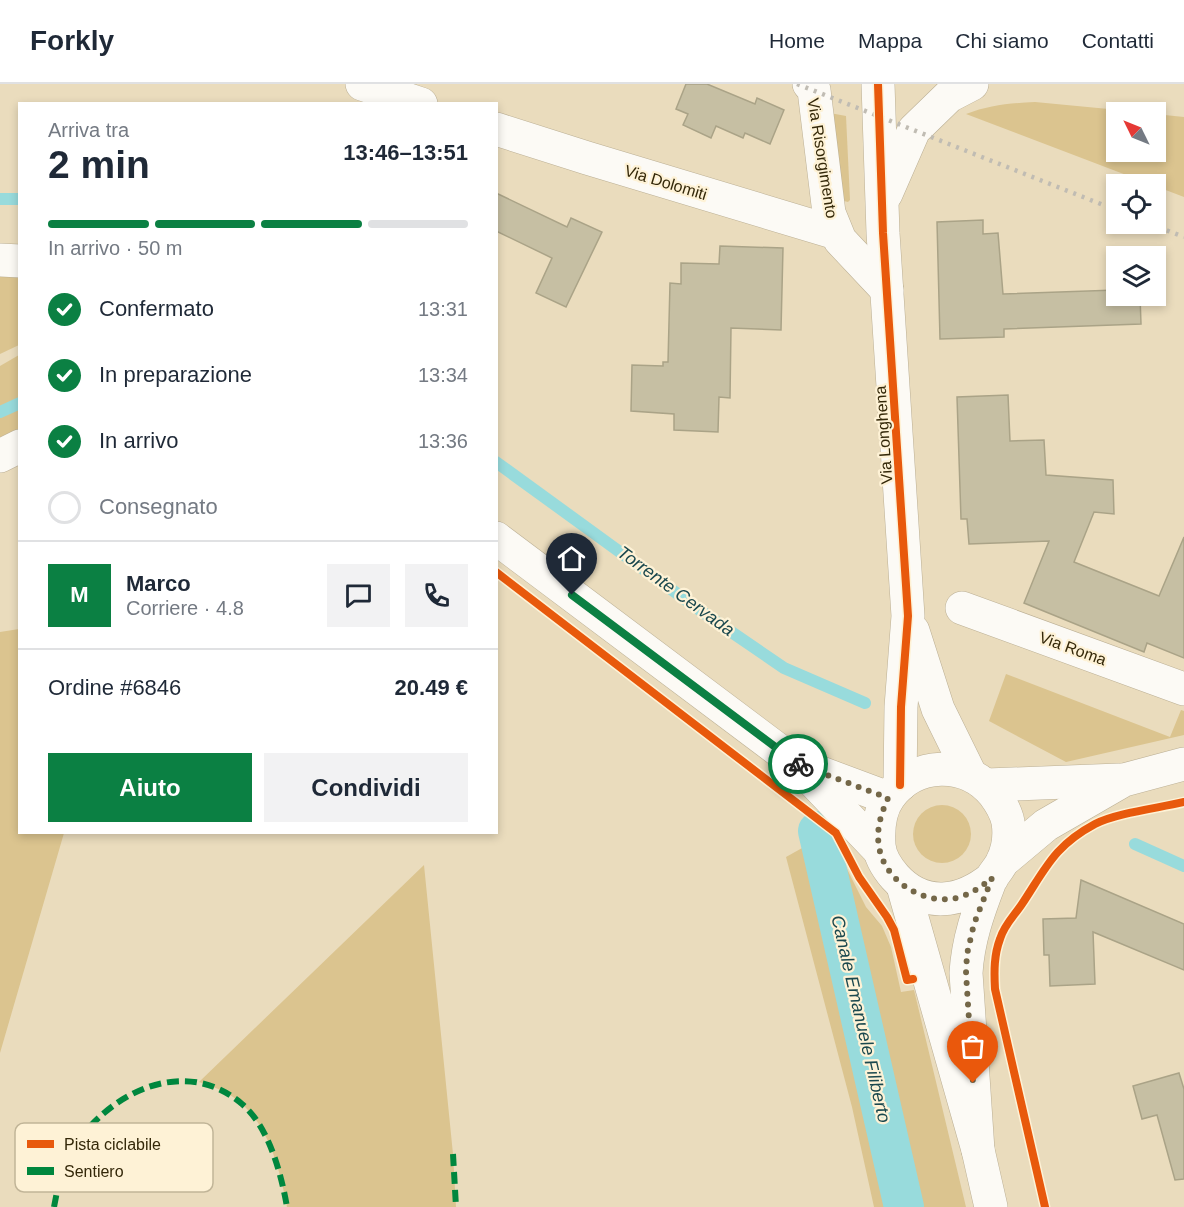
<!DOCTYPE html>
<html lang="it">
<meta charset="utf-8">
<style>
:root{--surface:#fff;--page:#f2f2f3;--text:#1f2937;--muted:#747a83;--line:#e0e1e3;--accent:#0b8043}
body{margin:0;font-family:Arial,sans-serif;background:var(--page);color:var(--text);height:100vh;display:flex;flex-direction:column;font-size:22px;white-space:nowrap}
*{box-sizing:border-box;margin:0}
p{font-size:20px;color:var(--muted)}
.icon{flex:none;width:33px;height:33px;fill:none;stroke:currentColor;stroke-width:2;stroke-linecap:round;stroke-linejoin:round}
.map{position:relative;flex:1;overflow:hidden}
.drawer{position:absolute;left:18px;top:18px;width:480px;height:732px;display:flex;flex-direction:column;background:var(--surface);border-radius:0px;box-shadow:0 3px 9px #0003}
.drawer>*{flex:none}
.needle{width:39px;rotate:313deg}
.tools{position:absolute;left:1106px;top:18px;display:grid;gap:12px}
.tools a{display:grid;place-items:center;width:60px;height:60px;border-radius:0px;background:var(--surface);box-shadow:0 3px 9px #0003;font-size:30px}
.pin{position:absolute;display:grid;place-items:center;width:51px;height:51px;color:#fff;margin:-62px -26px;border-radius:50% 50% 50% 0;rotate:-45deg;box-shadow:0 0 6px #0007}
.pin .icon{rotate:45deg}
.courier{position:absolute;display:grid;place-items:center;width:60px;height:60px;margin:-30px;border:4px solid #0b8043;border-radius:50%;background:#fff;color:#222;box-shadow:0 2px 8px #0007}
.summary em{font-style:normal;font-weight:600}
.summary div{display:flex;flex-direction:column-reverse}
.summary{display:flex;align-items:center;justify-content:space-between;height:102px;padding:0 30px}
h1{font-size:39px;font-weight:600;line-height:45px}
.bar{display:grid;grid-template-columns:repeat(4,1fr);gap:9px 6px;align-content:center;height:72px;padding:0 30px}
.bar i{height:8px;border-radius:4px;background:var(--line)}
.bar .active{background:var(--accent)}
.bar p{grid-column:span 4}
.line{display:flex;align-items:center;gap:15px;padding:0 30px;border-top:2px solid var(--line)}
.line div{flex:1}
.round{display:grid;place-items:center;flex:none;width:63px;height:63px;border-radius:0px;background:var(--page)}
ol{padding:0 30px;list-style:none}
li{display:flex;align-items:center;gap:18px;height:66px}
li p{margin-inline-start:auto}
li .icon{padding:6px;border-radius:50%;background:var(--accent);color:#fff;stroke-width:4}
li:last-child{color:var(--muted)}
li i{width:33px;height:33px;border:3px solid var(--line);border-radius:50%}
.primary-button{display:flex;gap:12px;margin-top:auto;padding:12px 30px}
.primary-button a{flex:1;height:69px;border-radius:0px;background:var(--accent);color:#fff;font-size:24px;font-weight:600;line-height:69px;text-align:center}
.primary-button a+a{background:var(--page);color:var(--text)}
header{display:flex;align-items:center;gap:36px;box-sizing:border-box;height:84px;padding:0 30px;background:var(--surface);border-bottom:2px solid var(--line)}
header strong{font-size:28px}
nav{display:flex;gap:33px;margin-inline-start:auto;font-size:21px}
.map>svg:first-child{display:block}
.green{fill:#dbc48f}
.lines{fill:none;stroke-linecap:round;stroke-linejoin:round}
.stream{stroke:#98dbdc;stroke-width:12}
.canal{stroke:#98dbdc;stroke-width:40}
.building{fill:#c6bfa3;stroke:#aaa387;stroke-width:1.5}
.minor-casing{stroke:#bbaf94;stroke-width:34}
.minor{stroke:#fcfaf5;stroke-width:33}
.rail{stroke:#c0bcb3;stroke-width:4.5;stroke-dasharray:3 6;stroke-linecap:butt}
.quiet{stroke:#00873e;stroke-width:6;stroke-dasharray:12 6;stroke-linecap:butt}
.cycleway-casing{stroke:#fef2d6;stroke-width:11}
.cycleway{stroke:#e8590c;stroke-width:8}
.done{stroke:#746748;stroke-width:6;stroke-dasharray:0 10.8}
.route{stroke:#0b8043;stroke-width:8}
.labels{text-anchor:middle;stroke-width:4.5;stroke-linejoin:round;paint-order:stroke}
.street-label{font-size:16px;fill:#342809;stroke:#fef2d6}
.water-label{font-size:18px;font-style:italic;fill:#1a484e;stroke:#fef2d6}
.key{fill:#fef2d6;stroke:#c1b598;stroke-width:1.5}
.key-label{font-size:16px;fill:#342809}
</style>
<header>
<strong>Forkly</strong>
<nav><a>Home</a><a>Mappa</a><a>Chi siamo</a><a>Contatti</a></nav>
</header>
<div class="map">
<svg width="1184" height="1123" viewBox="0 0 1184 1123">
<rect width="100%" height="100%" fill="#eadcbd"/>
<g class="green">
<path d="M1035 18 1140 28H1116V68H1155V30L1184 33V113L966 30C989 21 1011 19 1035 18Z"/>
<path d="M830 29 846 32 850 116 848 118 844 117Z"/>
<path d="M0 191 20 192 19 261 0 270Z"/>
<path d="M19 271V360L0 371V282Z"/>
<path d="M19 545 20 748 64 749 0 969V548Z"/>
<path d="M1006 590 1170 653 1181 626 1184 627V651L1066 678 989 637Z"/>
<circle cx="942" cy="750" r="29"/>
<path d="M829 749 866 823 882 842 891 863 901 908 914 906 966 1123H874L852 1023 786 773Z"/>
<path d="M424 781 453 1070 456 1123H287C279 1081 266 1030 225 1008 217 1004 208 1001 199 998Z"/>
</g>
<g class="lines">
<g class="stream">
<path d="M0 115H20"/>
<path d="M0 328 20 319"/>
<path d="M496 378 708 532 784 584 865 619"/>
<path d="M1135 760 1184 782"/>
</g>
<path class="canal" d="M818 747 904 1123"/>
</g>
<g class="building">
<path d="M686 0H707L755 20 757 14 784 26 770 60 745 49 743 54 716 42 711 54 683 41 688 30 676 25Z"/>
<path d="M496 109 567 143 571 134 602 148 566 223 536 209 552 174 496 147Z"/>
<path d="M983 136V150L998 149 1003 210 1116 206V212H1140L1141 240 1004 245V253L940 255 937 138Z"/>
<path d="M720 162 783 164 781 246 731 244 730 314 719 313 718 348 674 346V330L631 327 632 281 663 282V278H668L670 199 681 200V179L719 180Z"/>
<path d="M1008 311 1010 357 1044 356 1046 391 1113 396 1114 430 1094 428 1074 478 1159 512 1184 453V574L1147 559 1144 568 1024 519 1049 457 969 460 967 435H961L957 313Z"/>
<path d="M1081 796 1184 840V886L1093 848 1095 900 1050 902 1049 871H1044L1043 835 1076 834Z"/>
<path d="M1179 989 1184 1005V1095L1175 1096 1157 1031 1142 1035 1133 1002Z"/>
</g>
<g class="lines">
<defs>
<g id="minor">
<path d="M362 0 421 20"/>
<path d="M809 0 814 6 829 129 840 156 887 206"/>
<path d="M878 0 883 149 908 532 901 623 900 701"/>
<path d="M496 45 587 74 836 149"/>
<path d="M886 110 914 46 949 12 972 0"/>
<path d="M0 176 20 177"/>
<path d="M0 372 20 362"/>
<path d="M496 454 797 680 879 766"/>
<path d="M962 524 1184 605"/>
<path d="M913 547 938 625 970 690"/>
<path d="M805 683 888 714"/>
<path d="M987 701 1119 696"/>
<path d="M1003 777 1046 741 1124 696 1184 680"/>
<path d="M903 802 978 1066 991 1123"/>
<path d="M978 1066 966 889C968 856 978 828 990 797 993 790 999 785 1002 778 1008 766 1010 751 1008 738 1006 728 1000 718 994 710 966 676 915 677 889 713 879 727 878 745 879 761 880 773 888 785 895 793 924 825 961 819 992 794"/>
</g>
</defs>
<use href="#minor" class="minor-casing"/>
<use href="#minor" class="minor"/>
<g class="rail">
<path d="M797 0 1116 126"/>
<path d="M1150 140 1184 153"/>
</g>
<g class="quiet">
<path d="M453 1070 456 1123"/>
<path d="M54 1123C58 1102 62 1081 74 1063 110 1008 185 971 242 1020 269 1043 281 1089 287 1123"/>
</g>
<defs>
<g id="cycleway">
<path d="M878 0 883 149 908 532 901 623 900 701"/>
<path d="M496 488 836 749 859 793 887 833 894 846 907 896 913 895"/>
<path d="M1045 1123 995 905C994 887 994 871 1000 855 1004 841 1014 832 1022 820 1046 784 1054 762 1095 740 1116 729 1159 724 1184 718"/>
</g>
</defs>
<use href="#cycleway" class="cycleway-casing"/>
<use href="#cycleway" class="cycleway"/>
</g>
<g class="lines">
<path class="done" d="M798 680 888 714C881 730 876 745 879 763 885 799 927 823 960 813 973 809 982 802 992 794L974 840 967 870 966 889 973 999"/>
<path class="route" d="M572 511 798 680"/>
</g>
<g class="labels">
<g class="street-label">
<text transform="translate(823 74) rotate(81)" y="6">Via Risorgimento</text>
<text transform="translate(666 98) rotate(17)" y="6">Via Dolomiti</text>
<text transform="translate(883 351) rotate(-94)" y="6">Via Longhena</text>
<text transform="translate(1073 564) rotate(20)" y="6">Via Roma</text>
</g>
<g class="water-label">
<text transform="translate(676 507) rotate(36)" y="6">Torrente Cervada</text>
<text transform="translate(861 935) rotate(77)" y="6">Canale Emanuele Filiberto</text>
</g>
</g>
<rect x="15" y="1039" width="198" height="69" rx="9" class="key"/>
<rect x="27" y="1056" width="27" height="8" fill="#e8590c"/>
<rect x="27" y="1083" width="27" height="8" fill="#00873e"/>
<g class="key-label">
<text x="64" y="1066">Pista ciclabile</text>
<text x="64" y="1093">Sentiero</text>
</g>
</svg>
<div class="tools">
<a><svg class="needle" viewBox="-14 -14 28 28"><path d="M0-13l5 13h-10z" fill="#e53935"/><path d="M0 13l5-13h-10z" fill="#747a83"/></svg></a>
<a><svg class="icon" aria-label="locate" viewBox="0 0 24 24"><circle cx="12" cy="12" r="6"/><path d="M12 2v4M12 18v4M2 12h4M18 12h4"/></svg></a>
<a><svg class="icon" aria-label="layers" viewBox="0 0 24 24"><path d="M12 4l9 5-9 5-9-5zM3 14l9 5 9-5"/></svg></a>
</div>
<div class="pin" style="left:973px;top:999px;background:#ea580c"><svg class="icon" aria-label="bag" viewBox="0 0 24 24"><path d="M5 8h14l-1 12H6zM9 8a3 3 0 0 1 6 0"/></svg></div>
<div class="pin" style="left:572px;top:511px;background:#1f2937"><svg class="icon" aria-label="home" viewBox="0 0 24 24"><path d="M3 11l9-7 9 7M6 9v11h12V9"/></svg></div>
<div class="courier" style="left:798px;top:680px"><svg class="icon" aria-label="bike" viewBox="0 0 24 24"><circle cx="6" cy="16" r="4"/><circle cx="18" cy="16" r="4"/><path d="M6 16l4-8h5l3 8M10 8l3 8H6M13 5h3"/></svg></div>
<section class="drawer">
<div class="summary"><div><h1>2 min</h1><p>Arriva tra</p></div><em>13:46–13:51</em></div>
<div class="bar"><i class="active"></i><i class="active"></i><i class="active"></i><i></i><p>In arrivo · 50 m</p></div>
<ol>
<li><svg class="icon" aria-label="check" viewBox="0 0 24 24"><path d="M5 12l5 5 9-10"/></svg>Confermato<p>13:31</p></li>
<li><svg class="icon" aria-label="check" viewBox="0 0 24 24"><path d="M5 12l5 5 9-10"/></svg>In preparazione<p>13:34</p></li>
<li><svg class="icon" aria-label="check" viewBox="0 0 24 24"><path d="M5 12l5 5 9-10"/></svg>In arrivo<p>13:36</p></li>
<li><i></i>Consegnato</li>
</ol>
<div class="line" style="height:108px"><b class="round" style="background:var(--accent);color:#fff">M</b><div><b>Marco</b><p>Corriere · 4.8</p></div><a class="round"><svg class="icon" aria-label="chat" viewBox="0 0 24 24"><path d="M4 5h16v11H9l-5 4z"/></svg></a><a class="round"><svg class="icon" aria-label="phone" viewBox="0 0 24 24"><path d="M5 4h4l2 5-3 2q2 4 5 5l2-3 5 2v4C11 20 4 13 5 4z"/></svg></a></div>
<div class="line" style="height:78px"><div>Ordine #6846</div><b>20.49 €</b></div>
<div class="primary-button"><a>Aiuto</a><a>Condividi</a></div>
</section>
</div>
